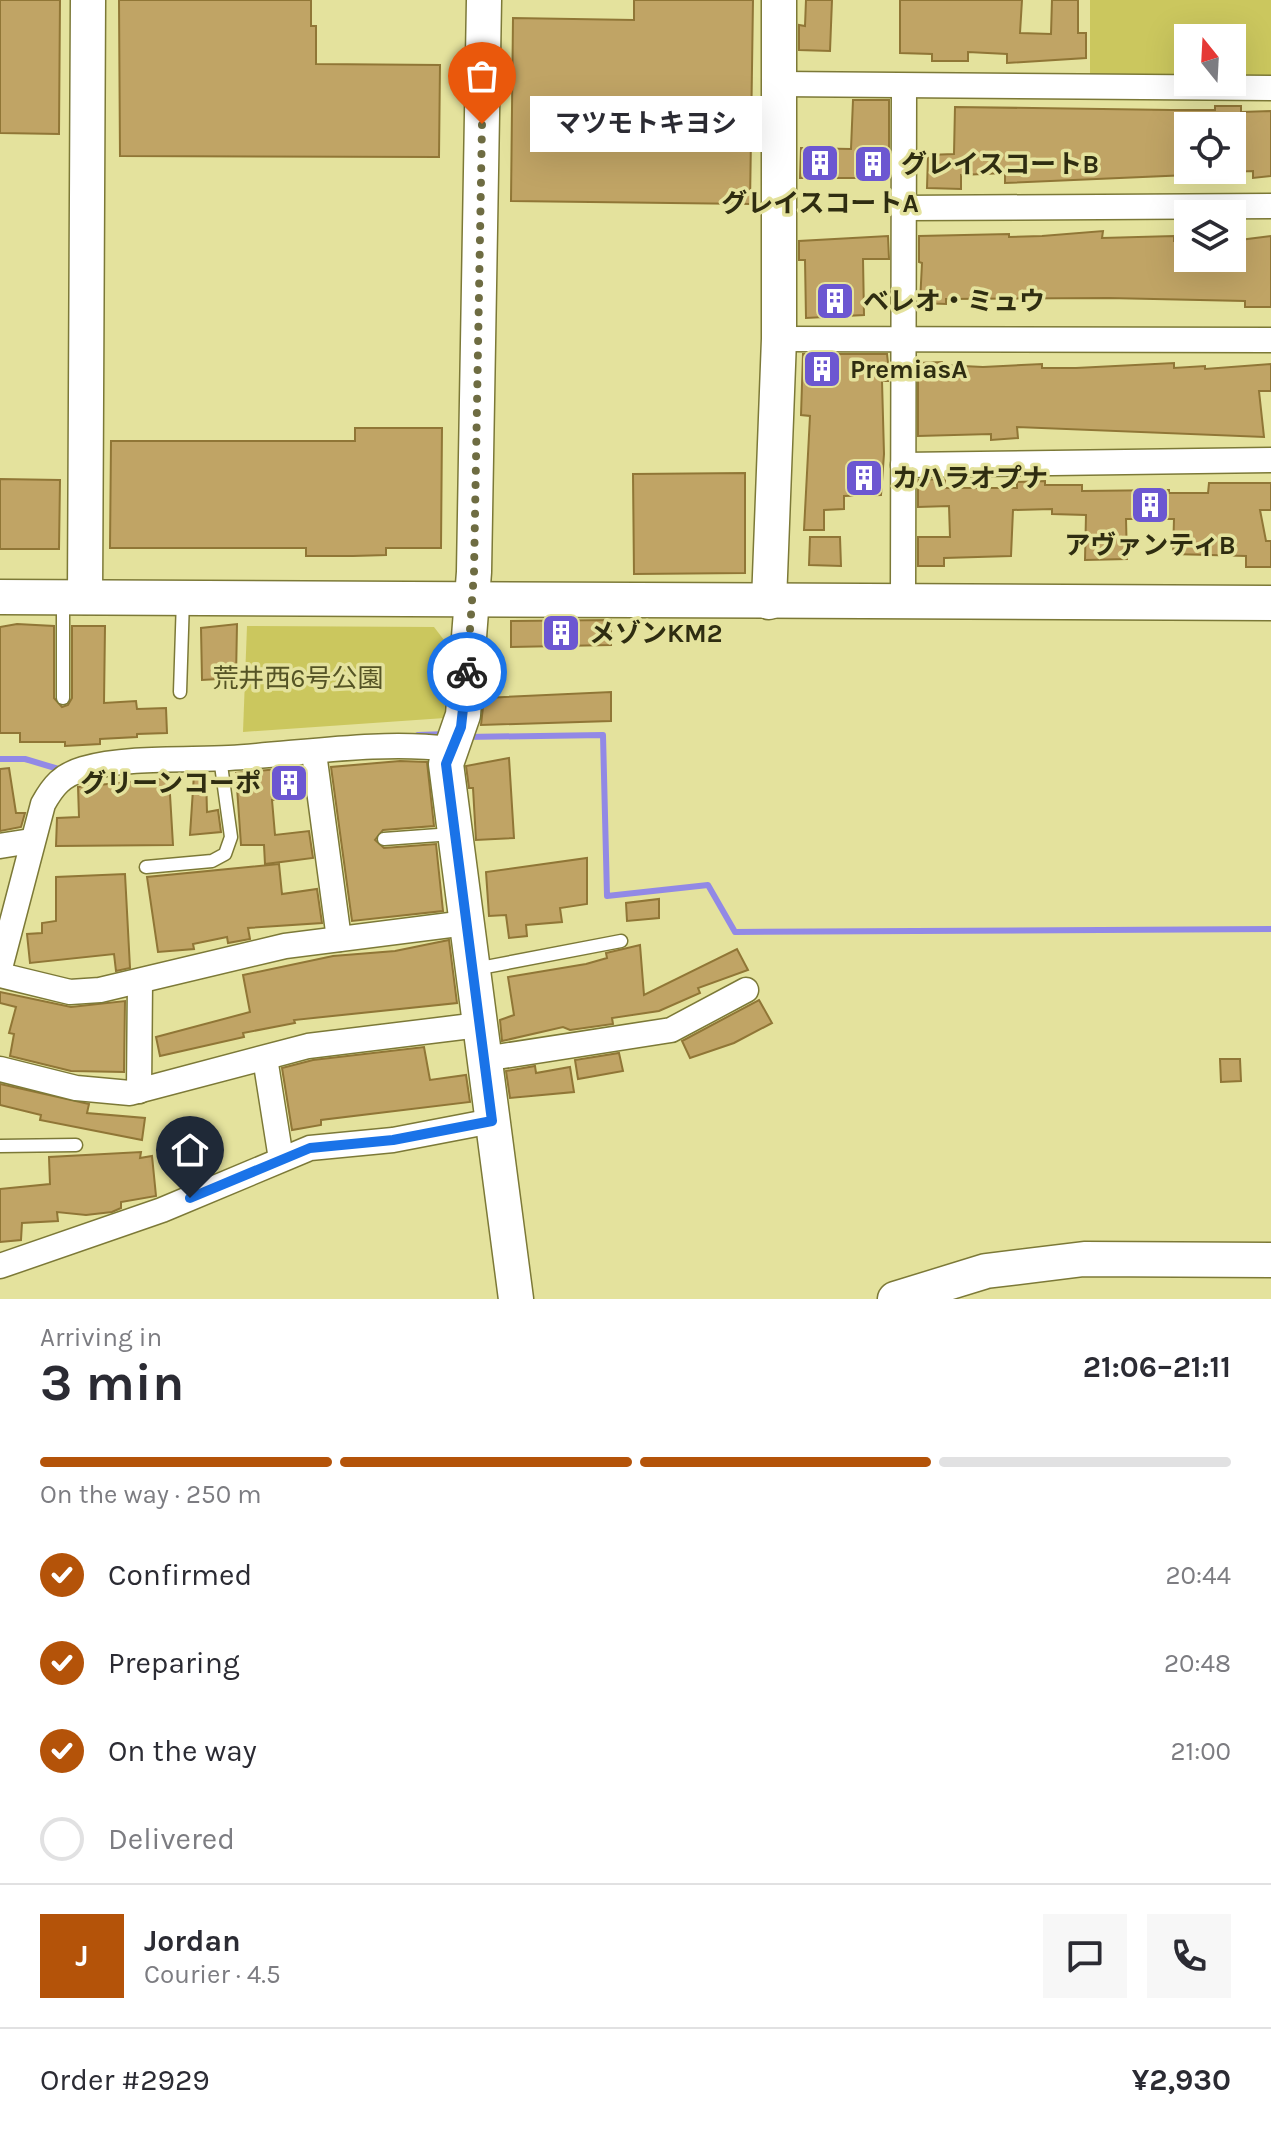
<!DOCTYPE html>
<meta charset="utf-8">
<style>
:root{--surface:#fff;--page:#f7f7f7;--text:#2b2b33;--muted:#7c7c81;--line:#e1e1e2;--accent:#b45309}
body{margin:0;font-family:Karla,"Noto Sans JP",sans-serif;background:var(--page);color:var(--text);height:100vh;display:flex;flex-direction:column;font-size:30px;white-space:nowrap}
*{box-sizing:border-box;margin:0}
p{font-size:26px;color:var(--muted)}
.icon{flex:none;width:44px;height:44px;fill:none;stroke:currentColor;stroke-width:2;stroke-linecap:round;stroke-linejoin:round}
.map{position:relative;height:1299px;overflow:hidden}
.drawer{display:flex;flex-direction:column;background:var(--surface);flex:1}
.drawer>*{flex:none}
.needle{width:52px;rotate:342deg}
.buttons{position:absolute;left:1174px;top:24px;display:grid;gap:16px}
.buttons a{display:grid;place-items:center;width:72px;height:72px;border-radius:0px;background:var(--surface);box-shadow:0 8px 32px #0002;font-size:40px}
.pin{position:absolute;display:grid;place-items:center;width:68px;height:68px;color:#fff;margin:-82px -34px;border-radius:50% 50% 50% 0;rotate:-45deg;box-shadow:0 0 8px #0007}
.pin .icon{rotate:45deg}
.courier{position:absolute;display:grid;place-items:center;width:80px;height:80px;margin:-40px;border:6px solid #1a73e8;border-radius:50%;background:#fff;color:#222;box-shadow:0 2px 10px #0007}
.bubble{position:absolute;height:56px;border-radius:0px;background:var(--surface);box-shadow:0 8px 32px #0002;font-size:26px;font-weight:700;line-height:56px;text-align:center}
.overview em{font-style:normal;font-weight:700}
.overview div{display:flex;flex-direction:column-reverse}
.overview{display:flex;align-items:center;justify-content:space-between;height:136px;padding:0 40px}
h1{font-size:52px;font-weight:700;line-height:60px}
.bar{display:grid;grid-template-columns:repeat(4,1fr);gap:12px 8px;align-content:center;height:96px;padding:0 40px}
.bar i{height:10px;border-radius:6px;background:var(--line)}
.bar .on{background:var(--accent)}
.bar p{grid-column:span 4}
.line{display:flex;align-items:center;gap:20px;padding:0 40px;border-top:2px solid var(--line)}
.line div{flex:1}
.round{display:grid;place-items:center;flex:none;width:84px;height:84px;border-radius:0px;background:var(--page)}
ol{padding:0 40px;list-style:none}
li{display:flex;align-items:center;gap:24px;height:88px}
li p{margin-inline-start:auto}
li .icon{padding:8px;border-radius:50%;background:var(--accent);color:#fff;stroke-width:4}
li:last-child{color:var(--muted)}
li i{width:44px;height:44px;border:4px solid var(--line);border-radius:50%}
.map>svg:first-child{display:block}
.green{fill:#cbc75e}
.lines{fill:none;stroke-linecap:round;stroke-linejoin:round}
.stream{stroke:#9289e6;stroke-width:6}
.building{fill:#c0a465;stroke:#907636;stroke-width:2}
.lane-casing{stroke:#7c7937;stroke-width:15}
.street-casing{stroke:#7c7937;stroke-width:27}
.secondary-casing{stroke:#7c7937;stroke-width:37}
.lane{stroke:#fff;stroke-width:12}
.street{stroke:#fff;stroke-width:24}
.secondary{stroke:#fff;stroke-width:34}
.done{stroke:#6e6c42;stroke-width:8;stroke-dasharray:0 14.4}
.route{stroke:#1a73e8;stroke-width:10}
.labels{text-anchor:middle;stroke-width:7;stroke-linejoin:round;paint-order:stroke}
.poi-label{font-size:26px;font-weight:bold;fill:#2f2d11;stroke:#e4e29d;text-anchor:start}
.park-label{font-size:26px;fill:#555425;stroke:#e4e29d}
</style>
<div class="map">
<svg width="1271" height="1299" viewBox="0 0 1271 1299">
<rect width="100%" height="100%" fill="#e4e29d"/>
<g class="green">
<path d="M1090 0H1271V80L1232 81V38H1188V81H1090Z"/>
<path d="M247 626 434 627 444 640 445 718 243 732Z"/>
</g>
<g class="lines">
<g class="stream">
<path d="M418 735 447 734"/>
<path d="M466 737 603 735 607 896 708 885 735 932 1271 929"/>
<path d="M0 759H25L62 770"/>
</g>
</g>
<g class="building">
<path d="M0 0H60L59 134 0 133Z"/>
<path d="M119 0H311V26H316V64L440 65 439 157 120 156Z"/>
<path d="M634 0H753L750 204 511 201 513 18 634 20Z"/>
<path d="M806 0H832L830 51 799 50V25L805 26Z"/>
<path d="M900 0H1022L1020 33 1051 34 1052 0H1078V33H1086V58L1007 63V54L968 52V61H932V54L900 53Z"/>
<path d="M853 100H889V178H800L801 148 851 149Z"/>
<path d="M1215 106H1241V112L1271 111V176L1253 178V171L1232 172V126H1188V175L1005 183V173L961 175V189L927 188 928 155 954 154 955 107 1171 110H1215Z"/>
<path d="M1103 231 1102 238 1174 236V241L1188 240V258H1232V241L1271 236V307H1245V301L1108 298 946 299V304L920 303 922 263 919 262V236L1009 234V237L1042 236Z"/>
<path d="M888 236 889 259H863L864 315 806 318 805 260H799V241Z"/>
<path d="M803 354H887L888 363V381H882L884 454 881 495 844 496V509L824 510V530H804L810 416 801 415Z"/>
<path d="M942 362V365L983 367 1042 364V368H1076L1174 363V368L1205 366V369L1271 364V391H1259L1264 437 1017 427 1018 438 991 440V434L918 436V363Z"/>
<path d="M355 428H442L441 548H386V555L353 556H306V548H110L111 441H355Z"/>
<path d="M745 473V573L634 574 633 474Z"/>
<path d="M0 479 60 480 59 549H0Z"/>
<path d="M945 479V488H1017V482L1045 481V485H1082V491L1169 490V493H1208L1209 483H1271V510H1260L1266 541H1271V567H1246V556L1173 554 1174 519H1126L1127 559 1085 560 1086 515 1052 514V509L1013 510 1011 556 944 558V566H918V537H950L949 506 918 507V480Z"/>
<path d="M810 537H840L841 566 809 565Z"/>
<path d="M611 620V645L511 647V621Z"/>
<path d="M17 624 54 626V698L62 707 68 705 72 698V626H105L104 703 136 701 137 709 166 708 167 733 137 734V737L100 739V744L65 746V742H20V733H0V627Z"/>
<path d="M237 624 236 678 202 680 201 628Z"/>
<path d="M611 692V721L481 725 484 698Z"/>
<path d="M509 758 514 838 476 840 473 788H469L466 766Z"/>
<path d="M400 761 427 762 434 826 383 830 375 840 384 848 436 844 443 911 352 921 331 767Z"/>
<path d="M301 767 305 797 272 800 275 835 309 831 313 858 265 864 264 845H241L236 773Z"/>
<path d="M9 768 16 813H25L21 827 0 831V769Z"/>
<path d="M194 774H206L207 812 218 810 221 832 190 835Z"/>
<path d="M169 778 173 845 56 846 57 818 79 817 78 787Z"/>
<path d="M587 858V904L560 908 562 922 526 925 527 936 509 938 506 915 489 916 486 872Z"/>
<path d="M279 864 282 894 317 889 322 923 248 928 250 939 228 943 227 937 193 944 194 949 158 952 147 877Z"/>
<path d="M125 874 130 968 116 971 114 954 30 963 27 934 42 933V923L56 921V877Z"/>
<path d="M659 899V918L627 921 626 903Z"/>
<path d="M449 940 457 1003 294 1020 295 1023 243 1033 244 1037 160 1056 156 1037 250 1012 243 975 333 956 395 951Z"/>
<path d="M640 945 644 995 737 949 748 970 698 988 700 993 659 1011 612 1018 613 1024 570 1030 563 1027 502 1041 500 1020 514 1015 508 977 586 964 607 958 606 953Z"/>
<path d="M0 992 71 1007 125 1001 124 1072 71 1071 10 1056 14 1034 9 1033 16 1007 0 1003Z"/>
<path d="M759 1000 772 1023 734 1043 690 1058 682 1041Z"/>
<path d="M424 1047 430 1080 466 1075 470 1102 321 1120V1125L292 1130 282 1068 313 1060Z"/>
<path d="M619 1053 623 1071 578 1079 575 1060Z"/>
<path d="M1220 1059H1240L1241 1081 1221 1082Z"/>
<path d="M535 1066 536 1073 570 1067 574 1092 510 1098 506 1071Z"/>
<path d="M0 1084 89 1104 87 1113 145 1118 142 1140 40 1120 41 1115 0 1105Z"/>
<path d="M141 1152 140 1158 152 1156 156 1196 121 1202V1208L112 1212 86 1215 57 1212 58 1221 22 1223 21 1240 0 1242V1189L50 1184 49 1157Z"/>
</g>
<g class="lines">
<defs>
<g id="lane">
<path d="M180 692 183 599"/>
<path d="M63 698V601"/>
<path d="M384 839 452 834"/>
<path d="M146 867 212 861 225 854 231 837 220 758"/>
<path d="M475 969 621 941"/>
<path d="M0 1146 76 1145"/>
</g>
<g id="street">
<path d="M779 84 1271 88"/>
<path d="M903 208 1271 206"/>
<path d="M779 339 1271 340"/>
<path d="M903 465 1271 460"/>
<path d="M903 602 904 88"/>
<path d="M314 753 339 939"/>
<path d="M0 846 31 841"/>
<path d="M0 968 43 804C53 786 62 775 83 769 125 757 185 760 229 758 299 754 380 740 449 749"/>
<path d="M0 975 70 992 100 990 285 946 466 923"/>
<path d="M265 1058 281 1159"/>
<path d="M484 1059 671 1030 746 990"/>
<path d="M0 1069 76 1088 130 1093 308 1046 479 1025"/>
<path d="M139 1091 140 981"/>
<path d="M0 1266 162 1210 310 1148 393 1140 492 1121"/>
</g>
<g id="secondary">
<path d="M484 0 474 572 463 715 446 764 516 1299"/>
<path d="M0 597 1271 603"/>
<path d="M85 597 88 0"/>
<path d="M769 602 779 339V0"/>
<path d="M895 1299 986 1271 1084 1259 1271 1260"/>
</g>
</defs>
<use href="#lane" class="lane-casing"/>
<use href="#street" class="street-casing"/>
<use href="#secondary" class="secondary-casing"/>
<use href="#lane" class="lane"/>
<use href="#street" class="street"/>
<use href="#secondary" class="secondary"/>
</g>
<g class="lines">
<path class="done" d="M467 672 474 572 482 124"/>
<path class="route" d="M190 1198 310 1148 393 1140 492 1121 446 764 461 727 467 672"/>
</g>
<defs>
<symbol id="building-square" viewBox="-11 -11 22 22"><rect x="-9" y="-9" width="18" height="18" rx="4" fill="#6c57d1" stroke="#e4e29d"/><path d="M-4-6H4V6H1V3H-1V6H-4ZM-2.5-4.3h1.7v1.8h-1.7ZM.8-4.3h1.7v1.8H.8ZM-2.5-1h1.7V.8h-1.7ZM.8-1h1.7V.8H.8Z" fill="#fff"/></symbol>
</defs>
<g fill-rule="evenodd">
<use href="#building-square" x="798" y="141" width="44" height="44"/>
<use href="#building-square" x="851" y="142" width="44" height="44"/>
<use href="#building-square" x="813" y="279" width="44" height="44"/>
<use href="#building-square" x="800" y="347" width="44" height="44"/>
<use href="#building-square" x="842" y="456" width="44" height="44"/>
<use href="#building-square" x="1128" y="483" width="44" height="44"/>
<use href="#building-square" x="539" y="611" width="44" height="44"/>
<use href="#building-square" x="267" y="761" width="44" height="44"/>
</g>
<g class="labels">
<g class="poi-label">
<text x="901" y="173">グレイスコートB</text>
<text x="820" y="212" text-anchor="middle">グレイスコートA</text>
<text x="863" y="310">ベレオ・ミュウ</text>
<text x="850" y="378">PremiasA</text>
<text x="892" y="487">カハラオプナ</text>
<text x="1150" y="554" text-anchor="middle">アヴァンティB</text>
<text x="589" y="642">メゾンKM2</text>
<text x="261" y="792" text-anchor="end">グリーンコーポ</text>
</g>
<g class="park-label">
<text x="298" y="687">荒井西6号公園</text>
</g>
</g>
</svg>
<div class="buttons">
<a><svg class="needle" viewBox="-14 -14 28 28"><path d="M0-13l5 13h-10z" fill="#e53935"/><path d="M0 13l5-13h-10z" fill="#7c7c81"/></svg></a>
<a><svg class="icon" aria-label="locate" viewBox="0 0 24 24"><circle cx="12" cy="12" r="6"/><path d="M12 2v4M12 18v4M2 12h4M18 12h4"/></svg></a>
<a><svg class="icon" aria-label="layers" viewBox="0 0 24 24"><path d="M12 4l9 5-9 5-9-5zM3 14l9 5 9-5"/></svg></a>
</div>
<div class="pin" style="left:482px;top:124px;background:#ea580c"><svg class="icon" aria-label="bag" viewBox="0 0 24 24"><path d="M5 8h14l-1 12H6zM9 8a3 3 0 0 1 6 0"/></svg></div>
<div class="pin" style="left:190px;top:1198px;background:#1f2937"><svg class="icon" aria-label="home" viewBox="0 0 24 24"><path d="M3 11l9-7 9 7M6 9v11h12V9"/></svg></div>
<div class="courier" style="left:467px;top:672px"><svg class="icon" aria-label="bike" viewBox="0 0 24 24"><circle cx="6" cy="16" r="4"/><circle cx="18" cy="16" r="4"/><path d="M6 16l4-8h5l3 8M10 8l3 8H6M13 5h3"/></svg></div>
<div class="bubble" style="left:530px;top:96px;width:232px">マツモトキヨシ</div>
</div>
<section class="drawer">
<div class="overview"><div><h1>3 min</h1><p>Arriving in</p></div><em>21:06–21:11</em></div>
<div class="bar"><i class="on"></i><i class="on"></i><i class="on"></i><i></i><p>On the way · 250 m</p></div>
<ol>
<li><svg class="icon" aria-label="check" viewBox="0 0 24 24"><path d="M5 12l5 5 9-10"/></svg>Confirmed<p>20:44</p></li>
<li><svg class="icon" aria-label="check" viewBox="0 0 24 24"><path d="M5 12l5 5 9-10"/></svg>Preparing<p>20:48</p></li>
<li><svg class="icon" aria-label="check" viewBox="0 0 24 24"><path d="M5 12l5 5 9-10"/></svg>On the way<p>21:00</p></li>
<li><i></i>Delivered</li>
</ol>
<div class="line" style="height:144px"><b class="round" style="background:var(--accent);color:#fff">J</b><div><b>Jordan</b><p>Courier · 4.5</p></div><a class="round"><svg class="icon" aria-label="chat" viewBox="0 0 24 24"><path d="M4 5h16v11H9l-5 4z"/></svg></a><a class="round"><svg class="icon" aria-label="phone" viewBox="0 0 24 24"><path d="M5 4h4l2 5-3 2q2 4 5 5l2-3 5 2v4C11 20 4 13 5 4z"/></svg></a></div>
<div class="line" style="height:104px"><div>Order #2929</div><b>¥2,930</b></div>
</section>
